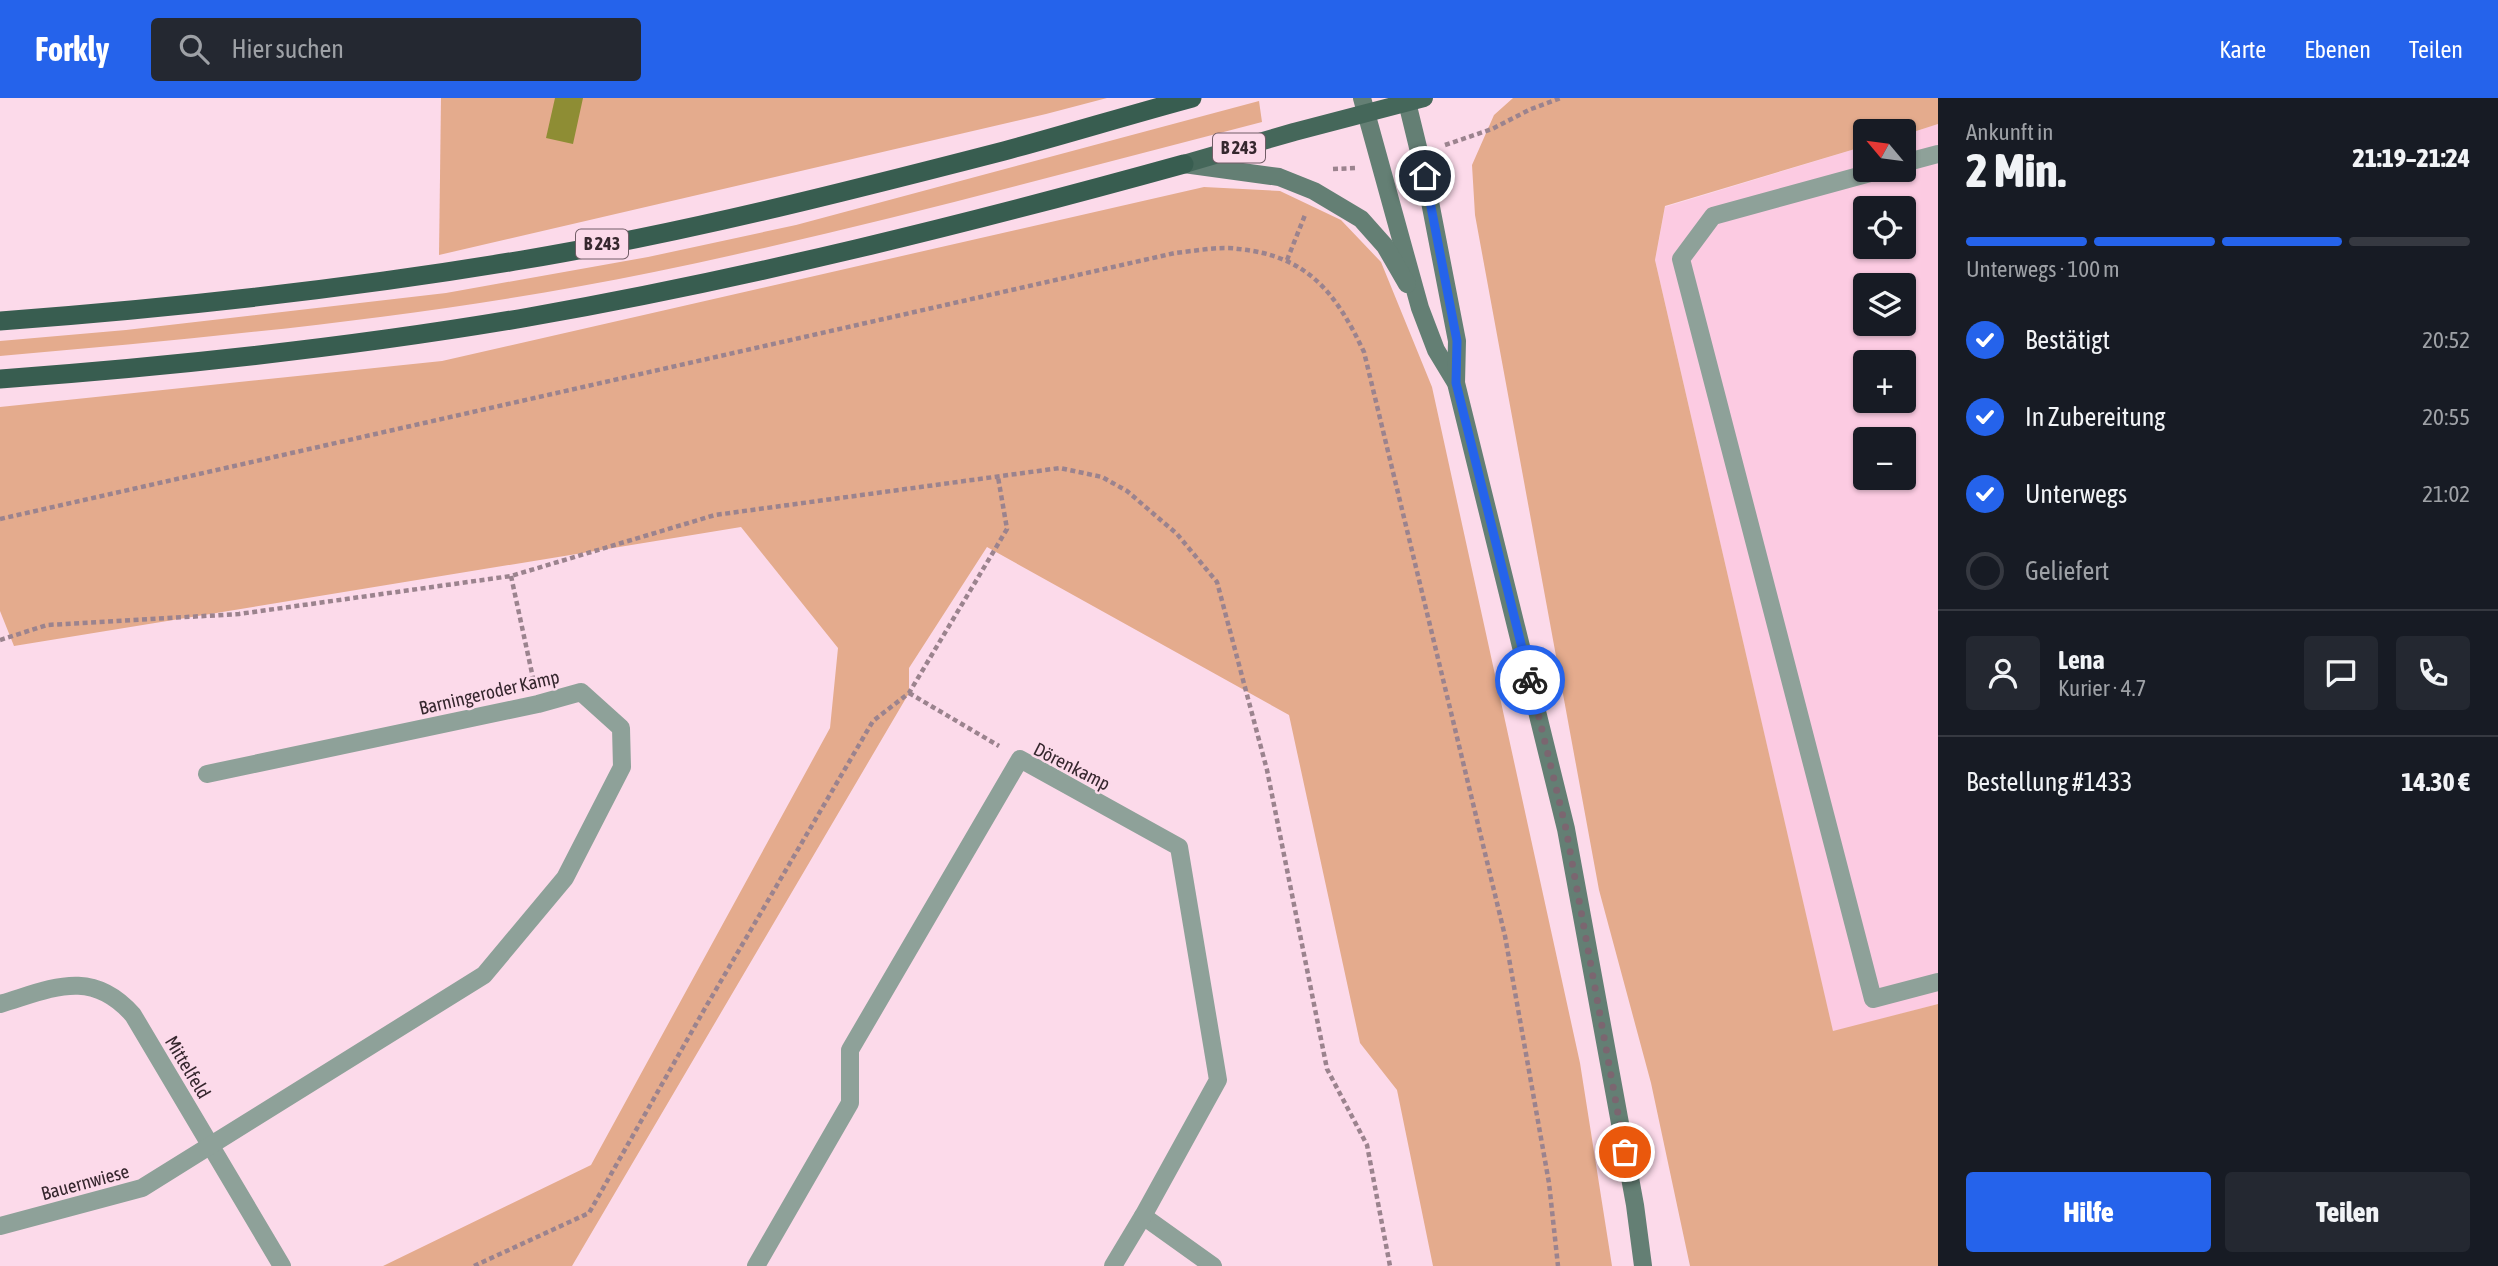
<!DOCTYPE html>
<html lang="de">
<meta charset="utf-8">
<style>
:root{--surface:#171b24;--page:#242831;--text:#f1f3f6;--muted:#9ea1a6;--line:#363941;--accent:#2563eb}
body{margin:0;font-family:"Asap Condensed",sans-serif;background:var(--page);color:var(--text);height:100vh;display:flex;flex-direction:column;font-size:26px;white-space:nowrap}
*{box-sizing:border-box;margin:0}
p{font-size:23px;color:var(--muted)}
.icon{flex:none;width:38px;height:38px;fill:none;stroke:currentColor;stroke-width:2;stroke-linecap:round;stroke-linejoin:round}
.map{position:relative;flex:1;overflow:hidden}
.sheet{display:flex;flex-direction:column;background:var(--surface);width:560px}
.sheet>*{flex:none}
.needle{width:46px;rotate:299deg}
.buttons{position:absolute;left:1853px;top:21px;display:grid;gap:14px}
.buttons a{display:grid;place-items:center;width:63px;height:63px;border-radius:7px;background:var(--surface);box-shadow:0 2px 5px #0004;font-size:35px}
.pin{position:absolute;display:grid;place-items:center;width:60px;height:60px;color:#fff;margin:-30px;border:4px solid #fff;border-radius:50%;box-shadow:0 2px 7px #0007}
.courier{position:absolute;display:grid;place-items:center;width:70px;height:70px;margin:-35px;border:5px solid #2563eb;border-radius:50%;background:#fff;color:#222;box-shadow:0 2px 9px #0007}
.summary em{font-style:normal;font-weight:800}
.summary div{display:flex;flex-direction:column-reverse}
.summary{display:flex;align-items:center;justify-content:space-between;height:119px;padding:0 28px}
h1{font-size:46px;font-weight:800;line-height:52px}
.bar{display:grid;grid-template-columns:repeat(4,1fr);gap:10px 7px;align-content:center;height:84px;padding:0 28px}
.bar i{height:9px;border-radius:5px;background:var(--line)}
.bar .on{background:var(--accent)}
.bar p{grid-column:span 4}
.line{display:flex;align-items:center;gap:18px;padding:0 28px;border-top:2px solid var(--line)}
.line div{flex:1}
.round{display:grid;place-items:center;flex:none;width:74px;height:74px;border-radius:7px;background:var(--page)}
ol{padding:0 28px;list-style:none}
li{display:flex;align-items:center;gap:21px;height:77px}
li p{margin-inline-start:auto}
li .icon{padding:7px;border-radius:50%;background:var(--accent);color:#fff;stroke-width:4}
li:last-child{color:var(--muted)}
li i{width:38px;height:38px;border:4px solid var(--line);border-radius:50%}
.cta{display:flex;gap:14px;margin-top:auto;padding:14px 28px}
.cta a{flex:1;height:80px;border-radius:7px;background:var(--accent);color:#fff;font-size:28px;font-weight:800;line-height:80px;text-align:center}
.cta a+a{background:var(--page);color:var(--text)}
header{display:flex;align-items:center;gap:42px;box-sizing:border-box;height:98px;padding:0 35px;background:var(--accent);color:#fff}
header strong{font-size:33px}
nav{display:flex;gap:38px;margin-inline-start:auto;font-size:24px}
.search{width:490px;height:63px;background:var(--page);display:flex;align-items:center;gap:18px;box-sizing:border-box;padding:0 24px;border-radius:7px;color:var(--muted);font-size:26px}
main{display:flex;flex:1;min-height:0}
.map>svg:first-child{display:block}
.built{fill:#fccbe2;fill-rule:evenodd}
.green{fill:#e4ab8d}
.water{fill:#8e8d34}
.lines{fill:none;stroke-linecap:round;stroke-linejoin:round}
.path{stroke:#9b838e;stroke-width:4.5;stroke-dasharray:5 3.5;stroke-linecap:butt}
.service{stroke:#8ea199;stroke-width:18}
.minor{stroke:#8ea199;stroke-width:18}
.secondary{stroke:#647f74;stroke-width:18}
.primary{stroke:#45675a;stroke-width:18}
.trunk{stroke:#385d50;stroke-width:19}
.done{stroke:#7b6670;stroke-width:7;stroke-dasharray:0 12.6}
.route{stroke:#2563eb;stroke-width:9}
.labels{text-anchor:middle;stroke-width:5;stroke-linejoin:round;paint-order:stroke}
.shield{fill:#fcdaea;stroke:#715d66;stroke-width:2}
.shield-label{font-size:18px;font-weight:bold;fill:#36272e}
.street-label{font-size:19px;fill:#36272e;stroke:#fcdaea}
</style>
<header>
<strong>Forkly</strong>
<div class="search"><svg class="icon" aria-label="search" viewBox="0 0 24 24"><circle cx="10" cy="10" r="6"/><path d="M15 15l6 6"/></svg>Hier suchen</div>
<nav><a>Karte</a><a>Ebenen</a><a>Teilen</a></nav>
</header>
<main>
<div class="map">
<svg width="1938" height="1168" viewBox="0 0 1938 1168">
<rect width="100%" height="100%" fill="#fcdaea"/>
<path class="built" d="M1938 26V906L1833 934 1655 162 1665 109 1865 48 1866 72H1904V37ZM1866 110H1904V149H1866ZM1866 187H1904V226H1866ZM1866 264H1904V303H1866ZM1866 341H1904V380H1866Z"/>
<g class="green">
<path d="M441 0H1107L1046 16 439 157Z"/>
<path d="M1513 0H1938V26L1904 37V33H1866L1865 48 1665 108 1655 162 1833 933 1938 906V1168H1690L1651 985 1599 792 1475 117 1472 67 1494 17Z"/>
<path d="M1259 3 1262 24C1060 76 858 132 654 174 439 218 218 239 0 258V243L126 232 446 195 648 159 796 127Z"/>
<path d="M1204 89 1280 93 1341 122 1381 164 1432 289 1580 965 1612 1168H1433L1397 992 1360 945 1289 617 987 449 909 570V595L572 1168H383L591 1067 830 630 838 550 741 429 14 548 0 513V309L442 263Z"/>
</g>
<path class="water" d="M555 0H583L573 46 546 40Z"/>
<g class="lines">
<g class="path">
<path d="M1445 47 1492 31 1531 11 1561 0"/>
<path d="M1333 71 1356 70"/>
<path d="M1287 162 1305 117"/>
<path d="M0 421 1175 155C1195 153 1219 148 1239 151 1308 158 1336 195 1364 254L1505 838 1549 1085 1558 1168"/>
<path d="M511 478 533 580"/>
<path d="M0 542 47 527 239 516 511 478 715 417 1060 370 1102 379 1127 393 1177 436 1217 484 1267 672 1327 971 1367 1047 1390 1168"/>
<path d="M909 595 999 648"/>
<path d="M474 1168 589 1115 704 912 873 623 909 595 1007 431 998 379"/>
</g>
<g class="service">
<path d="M1904 65 1938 56"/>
<path d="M1881 72 1713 118 1681 161 1873 901 1938 884"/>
</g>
<g class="minor">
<path d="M0 906C51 891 91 869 133 917L282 1168"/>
<path d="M1143 1118 1213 1168"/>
<path d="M0 1128 142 1090 484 877 565 780 622 669 621 630 581 594 538 606 207 676"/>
<path d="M756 1168 850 1005V952L1020 661 1179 749 1218 982 1143 1118 1113 1168"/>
</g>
<g class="secondary">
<path d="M1362 0 1420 210 1436 252 1456 285 1566 731 1635 1107 1643 1168"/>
<path d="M1406 0 1425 78 1457 243 1456 285"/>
<path d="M1184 66 1279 79 1314 93 1361 121 1385 148 1407 186"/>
</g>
<path class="primary" d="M1184 66 1294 34 1424 0"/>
<g class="trunk">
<path d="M0 223C174 210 349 191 522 162 684 135 845 94 1004 53 1067 36 1129 17 1192 0"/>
<path d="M0 281C177 268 354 249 529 219 750 180 967 126 1184 66"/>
</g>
</g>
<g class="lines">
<path class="done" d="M1530 582 1566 731 1625 1054"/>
<path class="route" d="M1425 78 1457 243 1456 285 1530 582"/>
</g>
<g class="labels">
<g class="shield">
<rect x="1213" y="35.5" width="52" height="29" rx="5"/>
<rect x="576" y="131.5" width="52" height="29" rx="5"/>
</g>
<g class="shield-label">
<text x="1239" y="56">B 243</text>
<text x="602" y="152">B 243</text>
</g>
<g class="street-label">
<text transform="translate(489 594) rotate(-13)" y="7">Barningeroder Kamp</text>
<text transform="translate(1072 668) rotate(27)" y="7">Dörenkamp</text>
<text transform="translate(188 969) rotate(59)" y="7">Mittelfeld</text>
<text transform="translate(85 1084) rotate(-15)" y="7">Bauernwiese</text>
</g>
</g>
</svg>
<div class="buttons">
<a><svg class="needle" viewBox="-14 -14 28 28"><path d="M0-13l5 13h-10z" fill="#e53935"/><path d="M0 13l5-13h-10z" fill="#9ea1a6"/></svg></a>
<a><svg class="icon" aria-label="locate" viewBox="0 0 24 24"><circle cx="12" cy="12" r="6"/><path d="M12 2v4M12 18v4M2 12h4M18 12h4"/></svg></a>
<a><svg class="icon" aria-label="layers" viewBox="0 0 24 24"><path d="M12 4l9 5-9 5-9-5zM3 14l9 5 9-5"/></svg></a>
<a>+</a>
<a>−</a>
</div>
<div class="pin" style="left:1625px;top:1054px;background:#ea580c"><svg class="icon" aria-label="bag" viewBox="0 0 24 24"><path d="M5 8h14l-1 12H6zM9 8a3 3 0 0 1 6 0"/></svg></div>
<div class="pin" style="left:1425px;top:78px;background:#1f2937"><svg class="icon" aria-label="home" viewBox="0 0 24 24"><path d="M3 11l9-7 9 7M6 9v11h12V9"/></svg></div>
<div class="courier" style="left:1530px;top:582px"><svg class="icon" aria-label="bike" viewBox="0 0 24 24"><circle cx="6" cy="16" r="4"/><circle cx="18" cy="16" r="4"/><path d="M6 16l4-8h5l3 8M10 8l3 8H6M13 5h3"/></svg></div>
</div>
<section class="sheet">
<div class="summary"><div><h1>2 Min.</h1><p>Ankunft in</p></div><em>21:19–21:24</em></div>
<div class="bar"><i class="on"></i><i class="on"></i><i class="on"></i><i></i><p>Unterwegs · 100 m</p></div>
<ol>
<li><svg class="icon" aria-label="check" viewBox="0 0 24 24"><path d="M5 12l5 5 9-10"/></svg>Bestätigt<p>20:52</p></li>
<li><svg class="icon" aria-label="check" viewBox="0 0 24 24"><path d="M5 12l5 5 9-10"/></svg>In Zubereitung<p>20:55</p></li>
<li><svg class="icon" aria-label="check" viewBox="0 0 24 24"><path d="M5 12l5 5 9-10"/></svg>Unterwegs<p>21:02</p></li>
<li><i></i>Geliefert</li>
</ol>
<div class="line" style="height:126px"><a class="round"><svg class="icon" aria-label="person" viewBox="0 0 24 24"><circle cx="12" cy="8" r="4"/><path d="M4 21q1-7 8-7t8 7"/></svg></a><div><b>Lena</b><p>Kurier · 4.7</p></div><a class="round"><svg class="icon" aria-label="chat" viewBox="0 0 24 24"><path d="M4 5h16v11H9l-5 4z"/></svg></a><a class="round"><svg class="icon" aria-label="phone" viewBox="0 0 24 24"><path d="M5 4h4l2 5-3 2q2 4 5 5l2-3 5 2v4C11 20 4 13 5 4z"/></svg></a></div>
<div class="line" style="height:91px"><div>Bestellung #1433</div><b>14.30 €</b></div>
<div class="cta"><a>Hilfe</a><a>Teilen</a></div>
</section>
</main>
